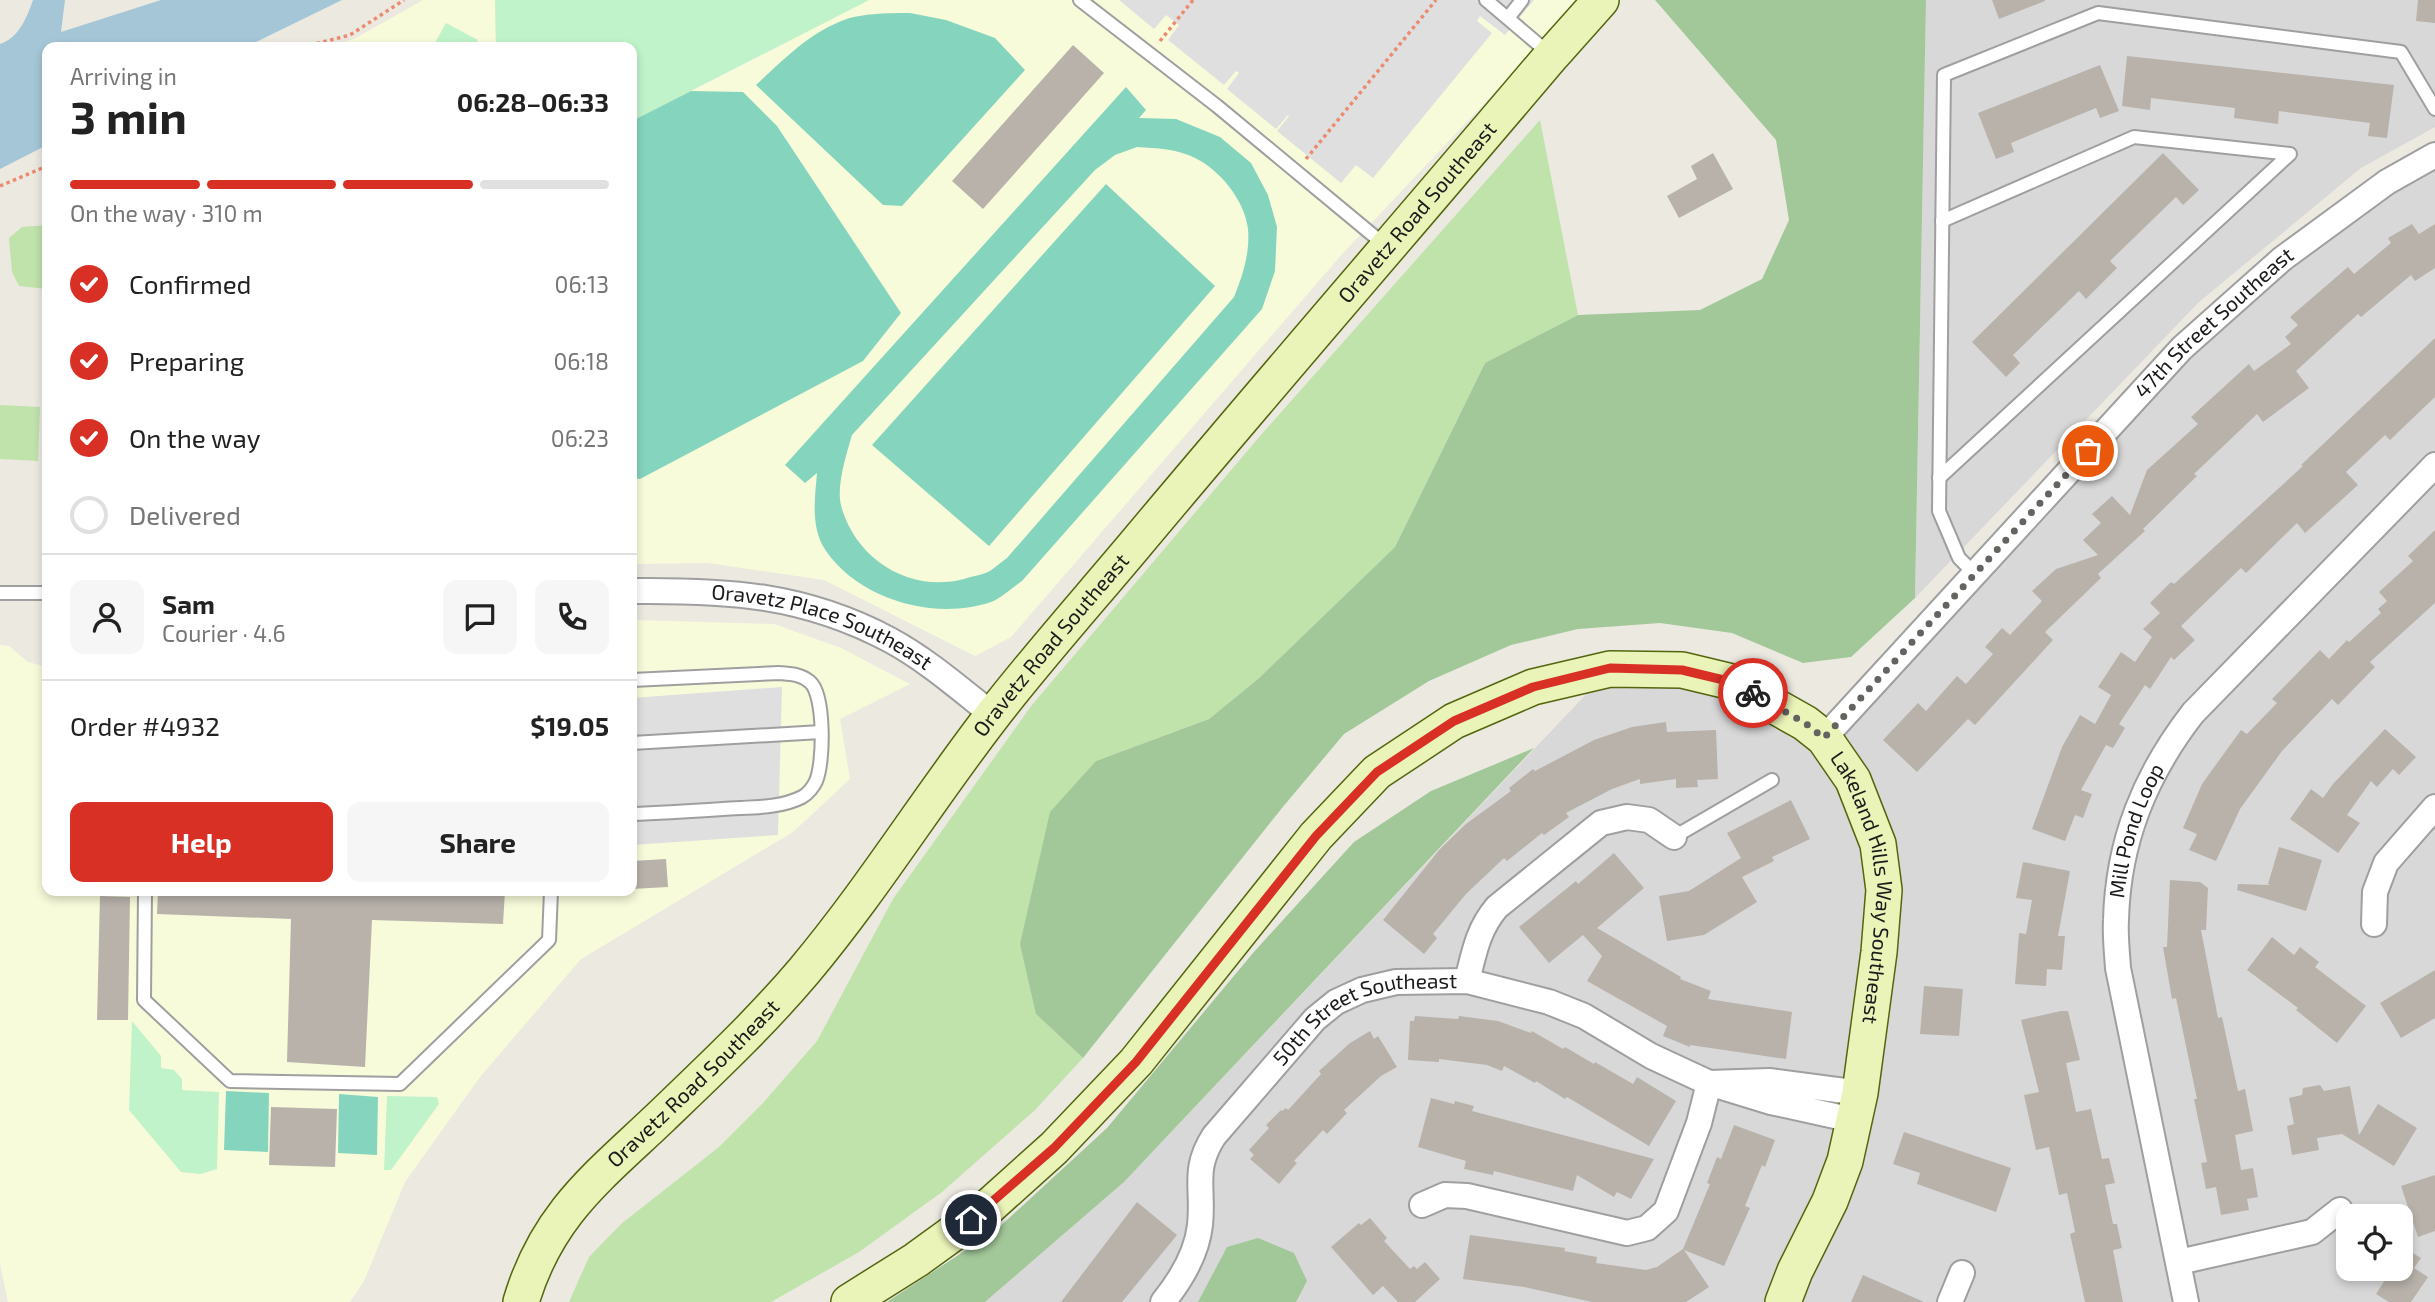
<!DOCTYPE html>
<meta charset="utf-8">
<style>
:root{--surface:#fff;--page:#f6f6f6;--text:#222;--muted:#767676;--line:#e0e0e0;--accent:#d93025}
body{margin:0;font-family:"Exo 2",sans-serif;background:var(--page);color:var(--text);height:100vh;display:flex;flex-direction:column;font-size:26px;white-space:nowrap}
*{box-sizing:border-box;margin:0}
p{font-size:23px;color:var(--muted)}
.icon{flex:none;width:38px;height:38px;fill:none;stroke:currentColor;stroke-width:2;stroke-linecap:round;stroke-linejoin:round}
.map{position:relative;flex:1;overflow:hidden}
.sheet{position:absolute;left:42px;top:42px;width:595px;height:854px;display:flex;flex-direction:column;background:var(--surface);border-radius:14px;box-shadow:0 4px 10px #0003}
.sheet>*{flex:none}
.buttons{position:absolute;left:2336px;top:1204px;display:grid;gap:14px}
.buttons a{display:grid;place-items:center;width:77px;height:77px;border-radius:14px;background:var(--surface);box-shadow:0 4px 10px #0003;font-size:35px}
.pin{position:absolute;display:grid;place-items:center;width:60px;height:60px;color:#fff;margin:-30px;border:4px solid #fff;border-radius:50%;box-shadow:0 2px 7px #0007}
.courier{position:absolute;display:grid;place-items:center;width:70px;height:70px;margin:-35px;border:5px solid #d93025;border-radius:50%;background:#fff;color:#222;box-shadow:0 2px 9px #0007}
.overview em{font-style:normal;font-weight:700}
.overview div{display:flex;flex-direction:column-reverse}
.overview{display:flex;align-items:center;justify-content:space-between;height:119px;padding:0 28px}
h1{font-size:46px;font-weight:700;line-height:52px}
.bar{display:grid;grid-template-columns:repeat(4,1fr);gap:10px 7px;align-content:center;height:84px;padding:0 28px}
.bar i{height:9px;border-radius:5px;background:var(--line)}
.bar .on{background:var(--accent)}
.bar p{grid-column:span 4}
.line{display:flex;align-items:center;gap:18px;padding:0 28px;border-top:2px solid var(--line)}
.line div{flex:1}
.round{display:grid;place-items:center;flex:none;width:74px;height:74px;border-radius:14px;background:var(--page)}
ol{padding:0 28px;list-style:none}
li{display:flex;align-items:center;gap:21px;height:77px}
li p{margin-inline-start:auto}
li .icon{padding:7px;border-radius:50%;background:var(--accent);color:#fff;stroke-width:4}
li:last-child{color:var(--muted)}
li i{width:38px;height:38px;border:4px solid var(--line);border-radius:50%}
.cta{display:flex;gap:14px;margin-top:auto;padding:14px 28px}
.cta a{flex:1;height:80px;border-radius:14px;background:var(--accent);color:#fff;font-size:28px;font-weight:700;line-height:80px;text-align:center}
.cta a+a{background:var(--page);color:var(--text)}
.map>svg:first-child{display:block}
.residential{fill:#d9d8d8;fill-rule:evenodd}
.education{fill:#f8fbda}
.grass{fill:#c0e2ab}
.forest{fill:#a2c899}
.park{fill:#c0f3ca}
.pitch{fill:#85d5be;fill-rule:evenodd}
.parking{fill:#dfdfdf}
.water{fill:#a5c6d6}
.building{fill:#b8b2ab}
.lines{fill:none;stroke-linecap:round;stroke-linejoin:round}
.lane-casing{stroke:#9f9f9f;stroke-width:16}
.street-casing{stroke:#9f9f9f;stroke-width:28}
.secondary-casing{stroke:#53660e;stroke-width:38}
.path{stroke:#ec8b71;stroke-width:3.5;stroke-dasharray:3.5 3.5;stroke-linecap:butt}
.lane{stroke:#fff;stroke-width:12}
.street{stroke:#fff;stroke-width:24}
.secondary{stroke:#eaf3b8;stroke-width:35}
.done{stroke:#646360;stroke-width:7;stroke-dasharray:0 12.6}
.route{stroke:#d93025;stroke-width:9}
.labels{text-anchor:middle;stroke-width:5;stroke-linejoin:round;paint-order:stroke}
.street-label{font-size:21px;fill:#1b1b1b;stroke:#fff}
</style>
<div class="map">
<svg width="2435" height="1302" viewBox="0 0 2435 1302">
<rect width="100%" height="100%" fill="#ece9e1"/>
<g class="residential">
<path d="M1926 0H2435V127L2361 168 2199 302 1915 598Z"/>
<path d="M2435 155V1302H985L1124 1182 1610 669 1682 670 1825 738 2182 348ZM2348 1216H2401V1269H2348Z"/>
</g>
<g class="education">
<path d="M423 0H495L496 47H330L356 38Z"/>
<path d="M869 0H1582L1343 253 1011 637 975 656 824 580 708 563 632 564V121Z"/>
<path d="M632 620 774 624 841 648 910 684 840 719 850 779 793 832 581 959 480 1077 405 1182 364 1281 350 1302H8L0 1264V645L9 646 28 662 47 667V891H632Z"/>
</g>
<g class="grass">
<path d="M1540 120 1578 315 1485 363 1395 547 1258 679 1209 719 1096 761 1036 1014 1083 1058 1034 1111 942 1192 859 1252 771 1302H569L589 1257 621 1224 719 1147 763 1103 817 1041 893 899 1032 705 1260 436Z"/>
<path d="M47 225V289L19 286 12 272 9 238 22 227Z"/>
<path d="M0 405 40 407 38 461 0 459Z"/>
</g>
<g class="forest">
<path d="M1655 0H1926L1915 598 1851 657 1803 663 1732 633 1660 623 1578 629 1511 645 1429 681 1344 734 1282 808 1083 1058 1036 1014 1020 944 1050 812 1096 761 1209 719 1258 679 1395 547 1485 363 1578 315 1700 310 1762 279 1789 220 1776 140Z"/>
<path d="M1534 748 1124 1182 985 1302H887L995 1231 1107 1128 1253 953 1354 842 1431 791Z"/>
<path d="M1258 1238 1294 1253 1307 1281 1296 1302H1198L1227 1247Z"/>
</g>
<g class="park">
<path d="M495 0H869L632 121V47H496Z"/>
<path d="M446 23 478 40 474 47 433 46Z"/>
<path d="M132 1021 161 1056V1068L174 1070 182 1079V1090L219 1092 217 1169 201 1174 181 1172 129 1110Z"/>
<path d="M387 1096 437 1097 439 1104 391 1170H384Z"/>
</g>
<g class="pitch">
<path d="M910 13 946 20 995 38 1025 70 902 206 883 205 756 85C781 62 807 35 839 22 858 13 889 13 910 13Z"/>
<path d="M1126 87 1146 110 1139 118 1176 119 1220 137 1251 163 1268 195 1277 227 1275 271 1262 309 1022 581C1013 587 1002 598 991 602 935 621 860 600 826 551 810 528 815 498 817 473L805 483 785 465ZM1137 147C1156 148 1178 149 1195 158 1220 170 1245 201 1248 229 1250 253 1243 275 1234 297L1007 558C1001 562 996 567 990 571 983 575 972 576 964 579 911 593 858 561 842 509 835 489 846 456 852 435L1095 170 1115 155Z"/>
<path d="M691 91 743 92 777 126 901 313 863 361 640 479 632 478V121Z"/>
<path d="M1106 184 1215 286 989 546 872 445Z"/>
<path d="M226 1091 269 1093 268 1152 224 1150Z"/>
<path d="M339 1094 378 1097 377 1155 338 1153Z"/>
</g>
<g class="parking">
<path d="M1119 0H1534L1505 35 1480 16 1477 21 1492 33 1373 178 1356 165 1341 183 1277 131 1289 116 1288 115 1276 129 1227 89 1239 73 1236 71 1224 85 1168 40 1179 25 1166 15 1154 29Z"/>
<path d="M782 687 778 835 632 845V698Z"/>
</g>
<path class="water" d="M33 0H65L61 32 161 0H342L246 47H47V145L0 169V44C19 38 27 17 33 0Z"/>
<g class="building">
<path d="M1992 0H2045V1L1999 19Z"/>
<path d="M2418 0H2435V23L2416 21Z"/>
<path d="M1073 45 1104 73 983 209 952 181Z"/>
<path d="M2127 56 2394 85 2387 138 2368 136 2370 123 2279 111 2278 124 2234 118 2235 108 2151 98 2150 110 2122 106Z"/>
<path d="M2100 65 2119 111 2100 118 2096 108 2011 143 2014 152 1996 159 1978 113Z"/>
<path d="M1713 153 1733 189 1679 218 1667 196 1697 179 1691 166Z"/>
<path d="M2163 153 2199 190 2183 205 2176 197 2110 261 2117 268 2086 299 2079 291 2013 355 2020 363 2006 377 1972 342Z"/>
<path d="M2412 224 2419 234 2435 224V268L2415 281 2411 275 2361 317 2358 314 2296 371 2309 388 2263 422 2257 414 2194 474 2197 476 2143 529 2145 531 2098 574 2101 578 2045 632 2053 640 1975 725 1968 719 1917 772 1883 740 1918 703 1926 711 1957 676 1966 684 1993 654 1985 647 2002 628 2010 635 2042 601 2032 591 2056 569 2098 555 2083 540 2101 523 2092 514 2112 496 2130 515 2147 470 2198 424 2191 417 2249 364 2254 371 2291 344 2285 337 2298 325 2290 317 2348 267 2354 274 2391 243 2388 238Z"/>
<path d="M2435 338V397L2390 440 2385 435 2346 472 2358 485 2305 533 2297 523 2246 573 2241 568 2181 626 2195 640 2174 660 2171 657 2150 689 2145 685 2119 724 2125 728 2113 748 2106 745 2081 790 2092 794 2083 818 2075 815 2065 841 2032 829 2062 747 2080 715 2095 724 2111 695 2098 687 2121 652 2135 662 2152 637 2143 629 2160 613 2150 603 2171 582 2174 584 2303 466 2301 465Z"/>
<path d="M2435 530V603L2370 662 2375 667 2338 705 2332 699 2282 751 2240 809 2216 861 2189 850 2197 834 2183 828 2202 784 2241 730 2247 734 2277 703 2272 699 2320 650 2329 659 2347 640 2349 642 2381 613 2378 609 2387 601 2379 592 2413 561 2408 556Z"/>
<path d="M1666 722 1667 732 1716 730 1718 779 1697 780 1698 787 1676 788V779L1640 784V779L1612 789 1566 813 1569 817 1544 835 1542 833 1507 861 1504 858 1466 894 1433 934 1437 938 1424 954 1383 920 1440 849 1466 824 1511 791 1509 788 1533 769 1535 771 1594 740 1632 727Z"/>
<path d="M2385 729 2416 757 2399 775 2393 769 2377 787 2371 781 2347 815 2360 823 2338 853 2290 819 2311 789 2323 798 2333 784Z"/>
<path d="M1791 800 1810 839 1772 857 1774 861 1742 877 1757 902 1704 935 1667 941 1659 896 1689 891 1741 858 1727 833Z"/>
<path d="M2279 847 2322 860 2306 911 2237 890 2238 884 2271 885 2268 884Z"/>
<path d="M1614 853 1644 888 1597 928 1681 977 1680 979 1711 991 1708 999 1792 1012 1786 1059 1690 1045V1047L1663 1036 1667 1026 1587 981 1602 956 1583 935 1549 963 1519 927 1576 881 1578 884Z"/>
<path d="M666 859 668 887 632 889V861Z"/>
<path d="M2023 862 2070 871 2058 936H2065L2062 970 2047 969 2046 986 2015 984 2019 933 2026 934 2032 900 2016 898Z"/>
<path d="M2170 880 2200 882 2208 888 2206 930H2201L2218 1018 2222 1017 2238 1091 2245 1089 2253 1131 2235 1135 2241 1170 2253 1168 2258 1197 2247 1199 2249 1210 2221 1215 2216 1187 2206 1189 2201 1163 2207 1162 2194 1099H2197L2176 998 2172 999 2163 947H2167Z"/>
<path d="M158 891H505L503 924 372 920 365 1067 287 1062 291 919 157 914Z"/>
<path d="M100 896 130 897 128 1020H97Z"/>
<path d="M2272 937 2294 955 2300 947 2319 962 2315 967 2366 1006 2337 1043 2296 1010 2298 1008 2247 970Z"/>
<path d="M2435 970V1018L2401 1038 2380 1003Z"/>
<path d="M1924 986 1963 989 1959 1036 1920 1034Z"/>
<path d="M2061 1011H2068L2080 1060 2066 1063 2076 1112 2091 1109 2102 1159 2109 1158 2115 1183 2105 1185 2113 1224H2117L2122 1248 2113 1250 2123 1302H2085L2070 1234 2075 1232 2067 1193 2059 1195 2049 1147 2036 1150 2024 1095 2039 1092 2021 1020Z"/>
<path d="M1415 1016 1458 1019 1459 1016 1498 1021 1531 1033 1532 1031 1563 1049 1565 1047 1594 1064 1595 1062 1633 1084 1637 1077 1676 1101 1649 1146 1567 1097 1565 1099 1536 1081 1535 1083 1504 1066 1502 1071 1487 1065 1439 1059V1062L1408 1060 1410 1021H1414Z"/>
<path d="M1370 1031 1374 1039 1378 1036 1397 1067 1381 1076 1344 1110 1347 1113 1327 1134 1323 1130 1294 1161 1297 1163 1279 1184 1250 1159 1254 1155 1249 1150 1269 1128 1266 1125 1281 1110 1282 1111 1286 1108 1288 1110 1321 1074 1319 1071 1350 1043Z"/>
<path d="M2320 1085 2324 1091 2350 1086 2359 1135 2378 1104 2417 1128 2394 1166 2342 1134 2317 1138 2319 1150 2292 1155 2287 1126 2294 1124 2289 1098 2302 1095 2303 1088Z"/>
<path d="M1431 1098 1454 1104 1455 1101 1474 1106 1472 1111 1654 1159 1631 1199 1617 1192 1614 1197 1577 1175 1573 1191 1494 1171 1493 1175 1464 1169 1466 1161 1418 1147Z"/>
<path d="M271 1107 337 1109 335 1167 269 1165Z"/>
<path d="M1734 1125 1775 1140 1765 1167 1762 1165 1745 1206 1750 1208 1724 1266 1684 1250 1709 1287 1686 1302H1592L1524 1287 1463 1279 1470 1235 1565 1248 1564 1251 1597 1257 1596 1263 1646 1270 1657 1267 1683 1249 1710 1184 1707 1183 1717 1157 1721 1159Z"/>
<path d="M1904 1132 2011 1168 1996 1212 1917 1184 1920 1173 1893 1164Z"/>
<path d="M2435 1175V1231L2418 1237 2401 1186Z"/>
<path d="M1137 1202 1177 1235 1122 1302H1061Z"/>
<path d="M1370 1218 1387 1238 1384 1241 1410 1269 1414 1266 1417 1269 1425 1262 1440 1279 1415 1302H1398L1383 1286 1373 1295 1331 1247 1359 1223 1361 1225Z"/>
<path d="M2401 1246 2421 1258 2414 1268 2428 1277 2411 1302H2389L2376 1294 2392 1269H2401Z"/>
<path d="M1863 1275 1924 1302H1851Z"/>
</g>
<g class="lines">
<defs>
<g id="lane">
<path d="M1080 0 1217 106 1386 246"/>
<path d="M1486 0 1551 55"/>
<path d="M1508 18 1522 0"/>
<path d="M1939 478 2290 154 2134 137 1942 221"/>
<path d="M1975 574 1959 558 1939 511 1944 75 2098 13 2401 52 2435 109"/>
<path d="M0 593H47"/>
<path d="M632 680 779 673C790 674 801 674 810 682 825 695 824 763 816 781 814 786 808 794 802 797 779 809 748 807 723 809 693 811 662 813 632 814"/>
<path d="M632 743 821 732"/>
<path d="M1674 837 1772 780"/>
<path d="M145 891 144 1000 230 1081 400 1084 549 940 551 891"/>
</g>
<g id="street">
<path id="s1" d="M632 591C727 590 804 594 890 640 927 660 960 689 993 715"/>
<path id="s2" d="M1824 738 2182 348 2282 259 2387 182 2435 155"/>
<path d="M2374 924 2375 892 2386 863 2435 807"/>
<path d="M1467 981C1474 953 1478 929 1497 907L1601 823 1627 817 1649 820 1674 837"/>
<path d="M1853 1120 1771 1102 1709 1083 1769 1081 1860 1093"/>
<path d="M2179 1262 2312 1232 2340 1210"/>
<path id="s3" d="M1163 1302C1180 1281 1197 1253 1200 1225 1204 1188 1192 1170 1214 1136L1315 1019 1336 1002 1362 990 1396 982 1467 981 1549 1002 1584 1016 1651 1056 1709 1083 1699 1123 1666 1211 1647 1228 1627 1233 1467 1196 1445 1195 1422 1205"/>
<path d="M1950 1302 1962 1273"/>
<path id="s4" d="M2186 1302 2118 968C2117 952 2115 936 2116 920 2118 841 2145 775 2193 713L2435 465"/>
</g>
<g id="secondary">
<path id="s5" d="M521 1302C547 1214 598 1177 661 1117 710 1070 760 1023 804 971 872 890 928 799 993 715 1038 657 1087 602 1134 546 1272 381 1413 219 1552 55L1601 0"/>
<path id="s6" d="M849 1302 916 1260 985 1210 1054 1148 1136 1062 1316 836 1377 772 1454 721 1533 687 1610 669 1682 670 1732 682 1805 723 1824 738 1853 780 1878 844 1884 890 1879 952 1860 1093 1845 1161 1830 1201 1795 1271 1783 1302"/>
</g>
</defs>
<use href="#lane" class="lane-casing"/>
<use href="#street" class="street-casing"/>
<use href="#secondary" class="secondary-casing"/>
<g class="path">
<path d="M1160 41 1193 0"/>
<path d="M303 47 350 35 404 0"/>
<path d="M1306 159 1436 0"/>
<path d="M0 186 47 166"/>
</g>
<use href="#lane" class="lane"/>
<use href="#street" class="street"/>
<use href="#secondary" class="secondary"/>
</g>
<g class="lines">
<path class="done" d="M1753 693 1805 723 1824 738 2088 451"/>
<path class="route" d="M971 1220 1054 1148 1136 1062 1316 836 1377 772 1454 721 1533 687 1610 668 1682 670 1732 682 1753 693"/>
</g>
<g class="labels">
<g class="street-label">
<text dy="7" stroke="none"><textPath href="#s5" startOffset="1416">Oravetz Road Southeast</textPath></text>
<text dy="7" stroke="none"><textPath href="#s2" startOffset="570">47th Street Southeast</textPath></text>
<text dy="7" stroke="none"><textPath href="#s1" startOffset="196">Oravetz Place Southeast</textPath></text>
<text dy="7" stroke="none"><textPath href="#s5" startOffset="849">Oravetz Road Southeast</textPath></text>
<text dy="7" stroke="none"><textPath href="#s4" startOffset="481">Mill Pond Loop</textPath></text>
<text dy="7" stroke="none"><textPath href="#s6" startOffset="1402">Lakeland Hills Way Southeast</textPath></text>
<text dy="7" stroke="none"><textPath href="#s3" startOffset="380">50th Street Southeast</textPath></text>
<text dy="7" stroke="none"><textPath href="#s5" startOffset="282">Oravetz Road Southeast</textPath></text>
</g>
</g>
</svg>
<div class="buttons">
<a><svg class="icon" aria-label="locate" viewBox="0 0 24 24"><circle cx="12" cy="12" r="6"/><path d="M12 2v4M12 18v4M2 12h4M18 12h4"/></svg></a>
</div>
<div class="pin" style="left:2088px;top:451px;background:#ea580c"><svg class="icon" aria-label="bag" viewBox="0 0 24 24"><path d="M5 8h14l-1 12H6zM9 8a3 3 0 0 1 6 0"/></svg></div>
<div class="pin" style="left:971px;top:1220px;background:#1f2937"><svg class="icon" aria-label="home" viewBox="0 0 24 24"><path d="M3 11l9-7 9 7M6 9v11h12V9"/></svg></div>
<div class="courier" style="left:1753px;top:693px"><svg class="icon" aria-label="bike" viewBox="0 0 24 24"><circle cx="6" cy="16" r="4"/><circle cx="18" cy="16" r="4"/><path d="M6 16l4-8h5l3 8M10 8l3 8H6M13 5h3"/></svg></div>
<section class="sheet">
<div class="overview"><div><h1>3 min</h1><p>Arriving in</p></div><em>06:28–06:33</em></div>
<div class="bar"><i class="on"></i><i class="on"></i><i class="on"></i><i></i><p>On the way · 310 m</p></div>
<ol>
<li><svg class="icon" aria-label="check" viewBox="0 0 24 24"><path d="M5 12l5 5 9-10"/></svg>Confirmed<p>06:13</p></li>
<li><svg class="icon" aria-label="check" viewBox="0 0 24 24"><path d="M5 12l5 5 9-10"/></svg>Preparing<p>06:18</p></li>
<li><svg class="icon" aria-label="check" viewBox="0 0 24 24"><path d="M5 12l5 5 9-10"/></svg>On the way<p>06:23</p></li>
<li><i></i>Delivered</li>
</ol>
<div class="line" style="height:126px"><a class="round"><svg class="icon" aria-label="person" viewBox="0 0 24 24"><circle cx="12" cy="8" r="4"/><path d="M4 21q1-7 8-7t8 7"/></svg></a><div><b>Sam</b><p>Courier · 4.6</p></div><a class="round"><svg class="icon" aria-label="chat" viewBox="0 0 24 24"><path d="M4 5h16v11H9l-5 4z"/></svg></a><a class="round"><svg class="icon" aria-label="phone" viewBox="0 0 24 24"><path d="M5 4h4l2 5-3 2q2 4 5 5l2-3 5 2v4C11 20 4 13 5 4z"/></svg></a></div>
<div class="line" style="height:91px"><div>Order #4932</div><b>$19.05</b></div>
<div class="cta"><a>Help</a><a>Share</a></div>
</section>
</div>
